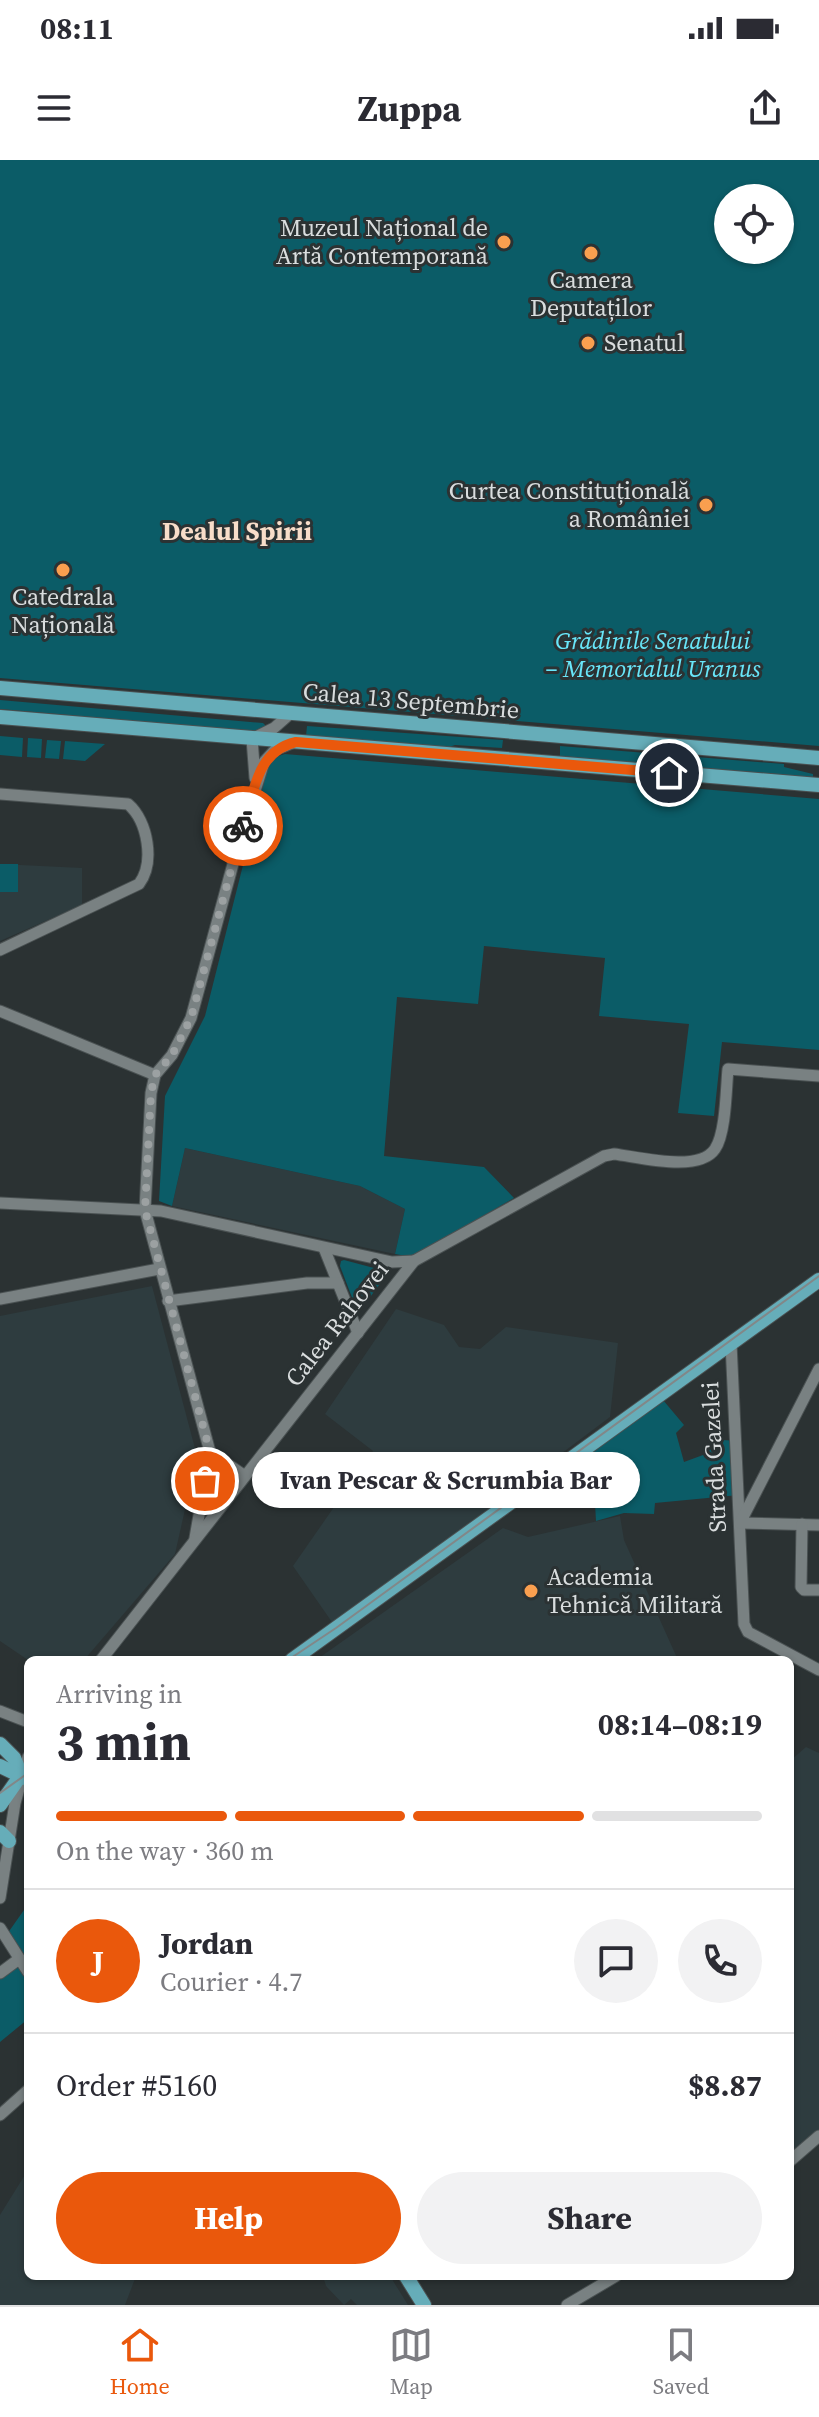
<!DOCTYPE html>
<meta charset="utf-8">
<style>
:root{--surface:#fff;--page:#f2f2f3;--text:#2b2b33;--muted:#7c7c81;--line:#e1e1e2;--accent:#ea580c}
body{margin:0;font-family:"Source Serif 4",serif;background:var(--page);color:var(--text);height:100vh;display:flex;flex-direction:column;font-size:30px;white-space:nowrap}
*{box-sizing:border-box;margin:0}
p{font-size:26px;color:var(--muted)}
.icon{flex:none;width:44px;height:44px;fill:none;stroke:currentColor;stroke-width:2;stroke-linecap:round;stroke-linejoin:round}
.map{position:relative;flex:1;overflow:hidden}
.drawer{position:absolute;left:24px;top:1496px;width:770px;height:624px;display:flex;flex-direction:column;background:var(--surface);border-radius:12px;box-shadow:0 2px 6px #0004}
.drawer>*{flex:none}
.tools{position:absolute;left:714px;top:24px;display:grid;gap:16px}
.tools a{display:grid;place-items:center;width:80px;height:80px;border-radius:50%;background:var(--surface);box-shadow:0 2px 6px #0004;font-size:40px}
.pin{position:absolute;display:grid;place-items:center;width:68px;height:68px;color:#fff;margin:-34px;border:4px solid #fff;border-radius:50%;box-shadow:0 2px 8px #0007}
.courier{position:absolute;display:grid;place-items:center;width:80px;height:80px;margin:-40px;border:6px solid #ea580c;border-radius:50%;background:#fff;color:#222;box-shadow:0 2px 10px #0007}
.bubble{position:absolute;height:56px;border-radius:28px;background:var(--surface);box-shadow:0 2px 6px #0004;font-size:26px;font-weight:700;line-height:56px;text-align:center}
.overview em{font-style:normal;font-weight:700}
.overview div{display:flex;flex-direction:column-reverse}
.overview{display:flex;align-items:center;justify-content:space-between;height:136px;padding:0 32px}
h1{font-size:52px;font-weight:700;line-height:60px}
.bar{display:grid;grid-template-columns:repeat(4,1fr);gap:12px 8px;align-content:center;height:96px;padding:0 32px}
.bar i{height:10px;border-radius:6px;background:var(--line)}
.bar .current{background:var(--accent)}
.bar p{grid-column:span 4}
.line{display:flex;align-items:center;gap:20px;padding:0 32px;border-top:2px solid var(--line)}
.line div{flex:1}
.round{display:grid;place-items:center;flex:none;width:84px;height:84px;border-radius:42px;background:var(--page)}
.button{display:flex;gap:16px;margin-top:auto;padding:16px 32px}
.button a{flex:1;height:92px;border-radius:48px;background:var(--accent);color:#fff;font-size:32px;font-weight:700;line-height:92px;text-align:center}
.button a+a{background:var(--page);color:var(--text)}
.status{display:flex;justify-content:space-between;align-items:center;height:56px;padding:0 40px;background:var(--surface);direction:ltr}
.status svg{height:22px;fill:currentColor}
header{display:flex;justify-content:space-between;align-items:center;height:104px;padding:0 32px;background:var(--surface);font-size:36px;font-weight:700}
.tabs{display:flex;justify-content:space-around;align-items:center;height:112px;border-top:2px solid var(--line);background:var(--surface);font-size:22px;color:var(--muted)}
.tabs a{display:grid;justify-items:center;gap:4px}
.tabs .current{color:var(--accent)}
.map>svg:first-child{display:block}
.built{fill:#2e3c3f}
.green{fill:#0b5c67;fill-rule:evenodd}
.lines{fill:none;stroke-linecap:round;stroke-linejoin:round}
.minor-casing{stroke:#4a5152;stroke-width:13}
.major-casing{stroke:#4a5152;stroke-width:16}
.minor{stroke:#798182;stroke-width:11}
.major{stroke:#66adb9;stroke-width:14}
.tram{stroke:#828788;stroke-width:2}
.done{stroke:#9ca1a2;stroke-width:8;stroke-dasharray:0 14.4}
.route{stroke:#ea580c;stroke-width:10}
.poi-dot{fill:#fa9f4f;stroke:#2b3233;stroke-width:3}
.labels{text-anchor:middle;stroke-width:6;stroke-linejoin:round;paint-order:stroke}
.poi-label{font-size:24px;fill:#d9ddde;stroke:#2b3233;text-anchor:end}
.park-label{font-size:24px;font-style:italic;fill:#68e6f9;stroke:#2b3233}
.street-label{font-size:24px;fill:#d9ddde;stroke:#2b3233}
.neighbourhood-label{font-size:26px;font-weight:bold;fill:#f8ddc9;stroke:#2b3233}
</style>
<div class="status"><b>08:11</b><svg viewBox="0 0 49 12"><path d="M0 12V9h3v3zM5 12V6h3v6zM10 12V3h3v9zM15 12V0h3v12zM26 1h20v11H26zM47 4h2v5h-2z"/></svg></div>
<header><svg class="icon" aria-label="menu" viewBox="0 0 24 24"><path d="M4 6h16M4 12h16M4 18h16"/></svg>Zuppa<svg class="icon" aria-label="share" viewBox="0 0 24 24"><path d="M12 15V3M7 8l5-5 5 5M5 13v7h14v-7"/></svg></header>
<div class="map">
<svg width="819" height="2145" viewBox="0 0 819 2145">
<rect width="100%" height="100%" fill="#2b3233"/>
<g class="built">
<path d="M0 704 82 708V745L0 781Z"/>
<path d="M185 988 360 1026 405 1049 395 1094 172 1046Z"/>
<path d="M152 1126 197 1296 175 1394 84 1500H28L0 1481V1156Z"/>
<path d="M396 1149 444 1165 459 1187 480 1189 506 1167 618 1183 610 1257 334 1465 293 1406 373 1291 325 1254Z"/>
<path d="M620 1356 624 1380 678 1500H316L503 1368 528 1377Z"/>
<path d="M806 1587 819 1593V1970L790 1996V1601Z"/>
<path d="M28 2010V2116H136L125 2145H0V2055Z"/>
<path d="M323 2116H390L408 2145H357L351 2139 344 2145 326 2126Z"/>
</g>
<g class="green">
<path d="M0 0H819V586L0 518ZM780 38V90H728V38Z"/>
<path d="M0 540 263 563 267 567 262 572 0 549Z"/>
<path d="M307 566 503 580 502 588 455 585 449 587 306 576Z"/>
<path d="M0 576 23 578 22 597 0 595Z"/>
<path d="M28 578 42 579 41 598 27 597Z"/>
<path d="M47 580 61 581 59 599 45 598Z"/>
<path d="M65 581 105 584 85 601 63 599Z"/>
<path d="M560 586 784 604V607L813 614V617L560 596Z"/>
<path d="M285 594 819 639V890L722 882 714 956 678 953 689 864 599 856 605 798 484 786 478 844 397 837 384 996 484 1007 514 1038 412 1097 395 1094 405 1049 360 1026 185 988 172 1046 159 1041 165 936 205 856 269 602 275 597Z"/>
<rect x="0" y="704" width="18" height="28"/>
<path d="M344 1100 389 1112 361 1149 356 1148 340 1106 341 1101Z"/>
<path d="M663 1240 684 1265 676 1273 684 1302 703 1295 723 1280 737 1281 739 1335 655 1343 654 1354 624 1353 596 1361 592 1291Z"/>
<path d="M222 1306 234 1314 235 1319 213 1351 204 1348 213 1309Z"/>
<path d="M24 1750 28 1752V1859L0 1882V1813L19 1799 5 1777Z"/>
</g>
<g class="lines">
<defs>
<g id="minor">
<path d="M255 618 252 579 274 568 291 553"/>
<path d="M0 634 128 644C148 661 155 703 139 724L0 790"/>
<path d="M0 851 155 915"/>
<path d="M0 1043 161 1051 392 1102 414 1101"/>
<path d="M324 1088 358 1173"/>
<path d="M0 1139 159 1109"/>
<path d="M168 1141 307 1123H338"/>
<path d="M731 1183 744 1464 748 1472 819 1510"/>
<path d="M819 1209 740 1363 819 1365"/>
<path d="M210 1292 245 1316"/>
<path d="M802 1364 801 1427 804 1430H819"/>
<path d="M195 1378 210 1292 145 1050 151 933 155 915 172 895 191 858 239 682 264 602 275 590 292 583"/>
<path d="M101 1500 414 1101 604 996 614 994C639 997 699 1013 715 989 726 973 726 929 728 909L819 916"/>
<path d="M0 1551 28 1562"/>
<path d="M0 1738 15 1643 28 1597"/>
<path d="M0 1768 28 1812"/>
<path d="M0 1813 19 1799"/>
<path d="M0 1955 28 1930"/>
<path d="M790 2001 819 1976"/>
<path d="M567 2145 616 2116"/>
</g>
<g id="major">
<path d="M0 528 819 598"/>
<path d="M0 557 819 625"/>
<path d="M292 1500 819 1120"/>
<path d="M0 1584 14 1598 21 1615"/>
<path d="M0 1606 25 1618"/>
<path d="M0 1645 21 1615"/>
<path d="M0 1672 9 1681"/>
<path d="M406 2116 424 2145"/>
</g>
</defs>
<use href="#minor" class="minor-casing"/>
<use href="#major" class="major-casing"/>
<use href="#minor" class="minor"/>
<use href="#major" class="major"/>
<g class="tram">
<path d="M288 1500 336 1468 819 1116"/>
<path d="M0 1633 28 1613"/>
</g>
</g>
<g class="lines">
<path class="done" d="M205 1321 210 1292 145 1050 151 933 155 915 172 895 191 858 243 666"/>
<path class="route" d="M243 666C254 633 256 591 296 582L669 613"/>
</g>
<g class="poi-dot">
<circle cx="504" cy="82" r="8"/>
<circle cx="591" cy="93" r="8"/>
<circle cx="588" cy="183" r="8"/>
<circle cx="706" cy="345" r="8"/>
<circle cx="63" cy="410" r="8"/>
<circle cx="531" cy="1431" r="8"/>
</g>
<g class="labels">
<g class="poi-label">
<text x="488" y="76">Muzeul Național de<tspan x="488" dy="28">Artă Contemporană</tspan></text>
<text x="591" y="128" text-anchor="middle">Camera<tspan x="591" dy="28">Deputaților</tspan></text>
<text x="604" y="191" text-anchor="start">Senatul</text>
<text x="690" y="339">Curtea Constituțională<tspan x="690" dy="28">a României</tspan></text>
<text x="63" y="445" text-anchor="middle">Catedrala<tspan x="63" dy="28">Națională</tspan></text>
<text x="547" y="1425" text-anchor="start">Academia<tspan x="547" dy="28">Tehnică Militară</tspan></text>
</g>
<g class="park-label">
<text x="653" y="489">Grădinile Senatului<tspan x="653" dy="28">– Memorialul Uranus</tspan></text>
</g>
<g class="street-label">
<text transform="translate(411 541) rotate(5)" y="8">Calea 13 Septembrie</text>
<text transform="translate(337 1164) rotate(-52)" y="8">Calea Rahovei</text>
<text transform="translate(714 1297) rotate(-93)" y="8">Strada Gazelei</text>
</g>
<g class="neighbourhood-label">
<text x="237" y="380">Dealul Spirii</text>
</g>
</g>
</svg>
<div class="tools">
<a><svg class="icon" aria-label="locate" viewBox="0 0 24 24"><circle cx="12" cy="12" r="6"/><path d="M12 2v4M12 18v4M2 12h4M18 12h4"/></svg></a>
</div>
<div class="pin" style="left:205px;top:1321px;background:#ea580c"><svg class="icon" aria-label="bag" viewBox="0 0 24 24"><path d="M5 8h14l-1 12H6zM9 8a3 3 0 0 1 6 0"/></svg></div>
<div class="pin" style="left:669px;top:613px;background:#1f2937"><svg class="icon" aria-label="home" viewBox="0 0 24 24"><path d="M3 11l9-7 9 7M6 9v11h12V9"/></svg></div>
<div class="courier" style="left:243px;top:666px"><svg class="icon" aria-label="bike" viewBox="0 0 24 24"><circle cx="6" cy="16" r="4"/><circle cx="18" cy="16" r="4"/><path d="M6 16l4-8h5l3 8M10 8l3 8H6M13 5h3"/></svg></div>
<div class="bubble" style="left:252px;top:1292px;width:388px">Ivan Pescar &amp; Scrumbia Bar</div>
<section class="drawer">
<div class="overview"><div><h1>3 min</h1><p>Arriving in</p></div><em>08:14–08:19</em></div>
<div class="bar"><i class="current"></i><i class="current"></i><i class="current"></i><i></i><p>On the way · 360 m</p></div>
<div class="line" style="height:144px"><b class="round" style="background:var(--accent);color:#fff">J</b><div><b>Jordan</b><p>Courier · 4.7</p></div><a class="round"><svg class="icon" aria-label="chat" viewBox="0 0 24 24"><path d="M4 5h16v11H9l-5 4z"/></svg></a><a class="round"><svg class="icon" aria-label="phone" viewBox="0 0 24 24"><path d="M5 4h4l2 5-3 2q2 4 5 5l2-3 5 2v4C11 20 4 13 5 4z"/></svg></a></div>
<div class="line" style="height:104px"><div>Order #5160</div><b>$8.87</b></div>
<div class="button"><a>Help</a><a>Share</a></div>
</section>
</div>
<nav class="tabs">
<a class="current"><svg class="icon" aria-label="home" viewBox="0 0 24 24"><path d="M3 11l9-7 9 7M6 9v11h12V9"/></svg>Home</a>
<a><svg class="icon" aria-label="map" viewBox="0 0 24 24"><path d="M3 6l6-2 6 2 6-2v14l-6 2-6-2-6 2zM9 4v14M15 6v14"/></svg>Map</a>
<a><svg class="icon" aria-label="saved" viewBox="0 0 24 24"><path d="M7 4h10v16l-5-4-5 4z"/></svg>Saved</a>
</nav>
